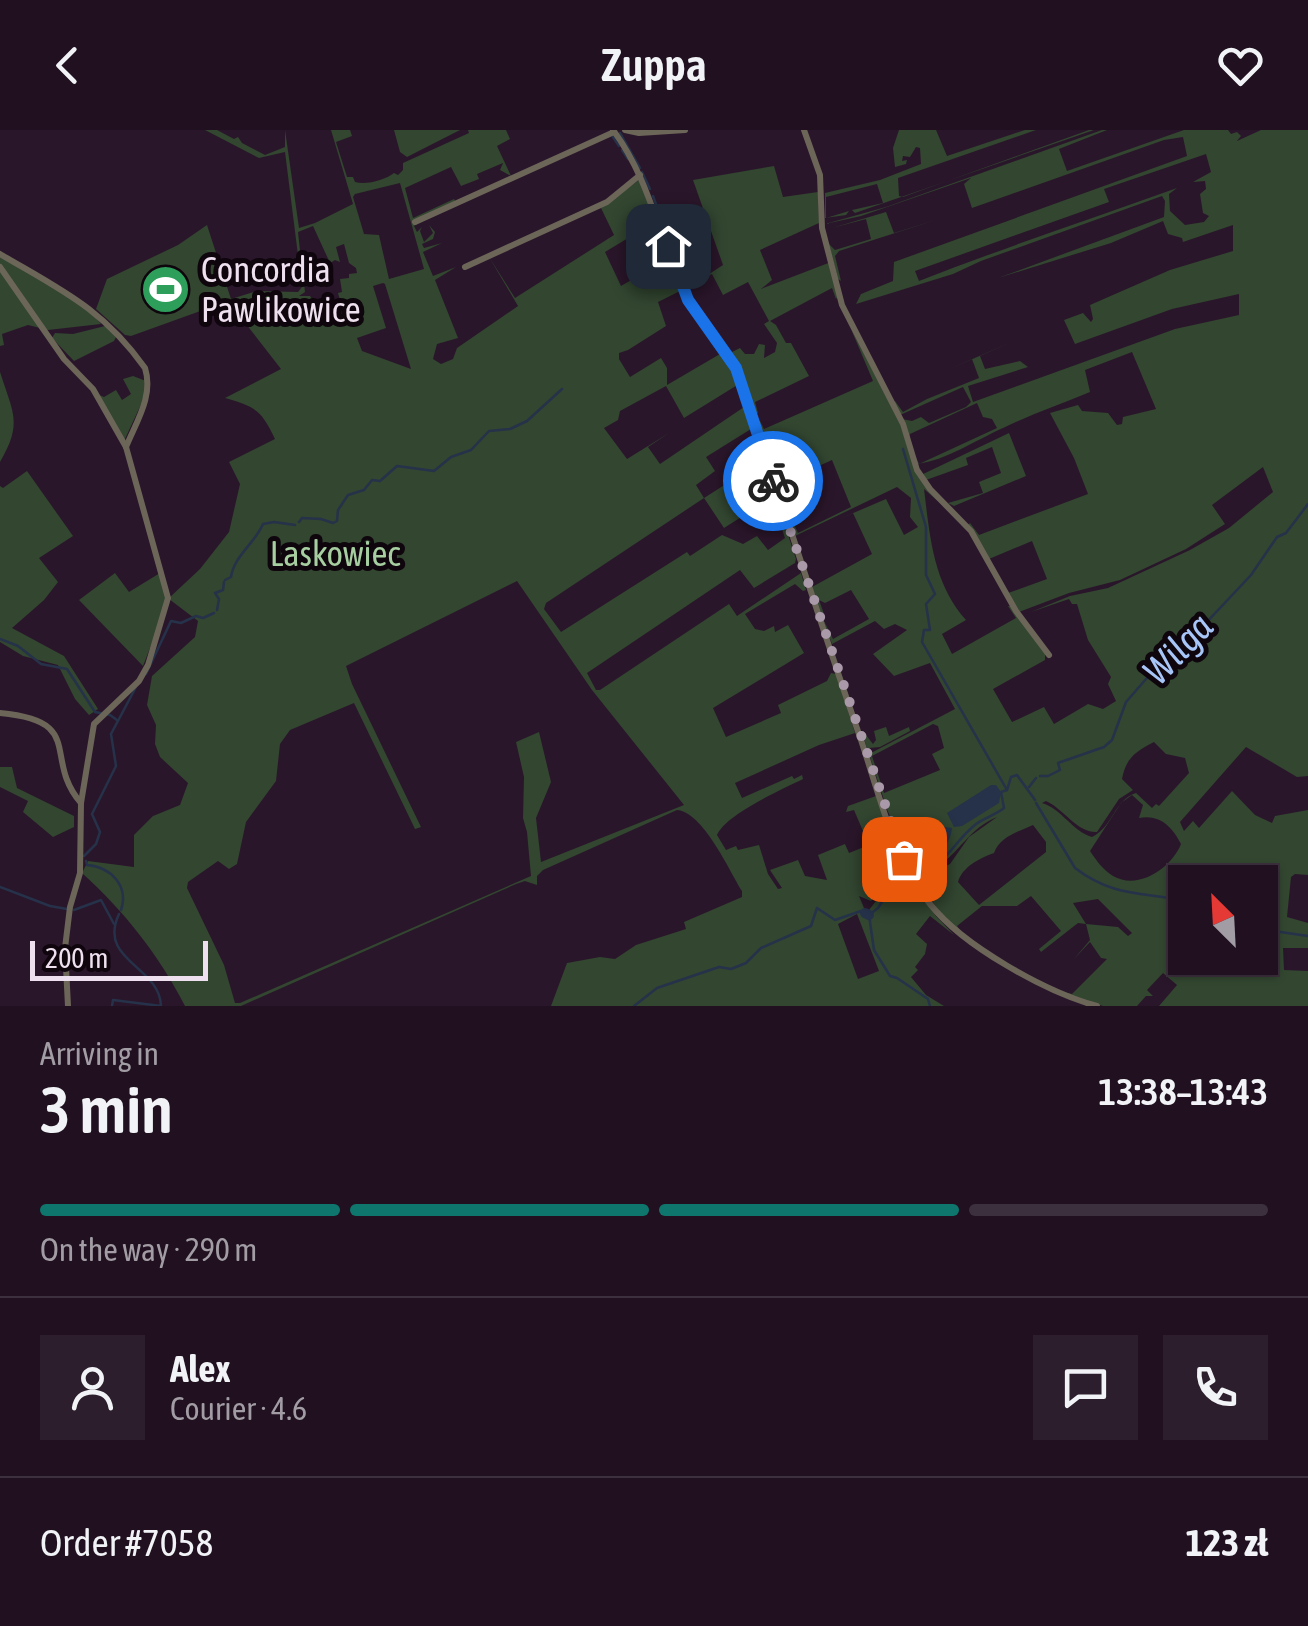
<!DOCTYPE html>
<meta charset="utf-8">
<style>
:root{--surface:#201020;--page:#2d1e2d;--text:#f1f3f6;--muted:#a29da5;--line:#3d303e;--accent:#0f766e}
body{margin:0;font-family:"Asap Condensed",sans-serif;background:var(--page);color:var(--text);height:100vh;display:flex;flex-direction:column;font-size:38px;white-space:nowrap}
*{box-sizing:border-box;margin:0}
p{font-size:32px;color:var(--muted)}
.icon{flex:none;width:55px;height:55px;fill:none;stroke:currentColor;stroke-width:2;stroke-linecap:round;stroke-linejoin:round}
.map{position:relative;height:876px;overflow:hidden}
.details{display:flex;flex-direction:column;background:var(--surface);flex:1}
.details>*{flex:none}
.needle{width:65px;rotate:336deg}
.buttons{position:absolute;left:1168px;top:735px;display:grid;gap:20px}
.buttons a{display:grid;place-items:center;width:110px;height:110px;border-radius:0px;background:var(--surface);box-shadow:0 2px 8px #0004,0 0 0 2px var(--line);font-size:50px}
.scale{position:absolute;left:30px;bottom:25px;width:178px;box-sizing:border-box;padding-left:10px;border:5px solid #eee0ee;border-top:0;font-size:28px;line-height:35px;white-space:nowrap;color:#eee0ee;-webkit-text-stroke:8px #0e050d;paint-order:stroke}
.pin{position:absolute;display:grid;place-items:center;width:85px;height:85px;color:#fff;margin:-42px;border-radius:20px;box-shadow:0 5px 15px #0006}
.courier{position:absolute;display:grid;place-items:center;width:100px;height:100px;margin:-50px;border:8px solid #1a73e8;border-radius:50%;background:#fff;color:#222;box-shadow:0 2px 12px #0007}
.summary em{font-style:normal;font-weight:600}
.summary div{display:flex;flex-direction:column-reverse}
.summary{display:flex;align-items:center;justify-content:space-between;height:170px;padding:0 40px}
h1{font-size:65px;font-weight:600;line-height:75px}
.bar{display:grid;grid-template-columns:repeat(4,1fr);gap:15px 10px;align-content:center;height:120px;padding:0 40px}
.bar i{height:12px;border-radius:8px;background:var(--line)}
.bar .current{background:var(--accent)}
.bar p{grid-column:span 4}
.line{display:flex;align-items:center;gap:25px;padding:0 40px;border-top:2px solid var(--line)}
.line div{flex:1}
.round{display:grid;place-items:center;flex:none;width:105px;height:105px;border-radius:0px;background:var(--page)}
header{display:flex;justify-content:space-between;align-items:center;height:130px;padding:0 40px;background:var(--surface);font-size:45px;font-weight:600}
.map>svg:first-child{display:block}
.green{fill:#324630;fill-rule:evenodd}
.water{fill:#25324a}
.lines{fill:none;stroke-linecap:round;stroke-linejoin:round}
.stream{stroke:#25324a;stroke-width:2.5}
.river{stroke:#25324a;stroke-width:10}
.minor{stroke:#6c6659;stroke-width:6}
.done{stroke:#a999a9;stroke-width:10;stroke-dasharray:0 18}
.route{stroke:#1a73e8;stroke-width:12}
.labels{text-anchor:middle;stroke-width:10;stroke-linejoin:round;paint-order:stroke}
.poi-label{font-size:35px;fill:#eee0ee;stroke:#0e050d;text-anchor:start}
.park-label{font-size:35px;fill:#a6cea0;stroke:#0e050d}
.water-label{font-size:38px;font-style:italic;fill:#a8c5f7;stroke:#0e050d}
</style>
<header><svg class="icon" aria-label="back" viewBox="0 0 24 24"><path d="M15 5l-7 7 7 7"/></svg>Zuppa<svg class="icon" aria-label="heart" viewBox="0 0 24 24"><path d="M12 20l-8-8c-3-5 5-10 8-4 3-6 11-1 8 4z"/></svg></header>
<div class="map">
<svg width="1308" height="876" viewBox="0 0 1308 876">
<rect width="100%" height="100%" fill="#2a162a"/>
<g class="green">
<path d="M205 0H217L234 9 238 7 242 13 265 25 285 17V0L299 98 315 93 353 74 331 0H350L352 6 336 12 347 47H353L355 52C367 55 385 50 394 43L398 45 403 40V33L469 3 468 0H506L510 9 497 16 511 46 500 40 503 33 477 44 479 49 461 56 451 37 405 58 413 88 454 69 456 72 414 96 417 102 422 97 420 101 424 112 433 103 429 95 435 102 433 109 422 114 424 118 442 113 423 122 433 146 456 137 435 150 458 208 437 214 433 229 441 234 453 229 457 218 518 176 489 127 515 168 614 105 601 78 639 50 653 83 648 90 656 91 659 100 656 101 653 93 605 122 621 156 666 130 661 114 664 113 691 180 680 161 658 172 666 196 628 220 619 223V229L630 247 661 228 667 238V255L720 224 714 212 739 254 684 288 666 256 620 281 618 290 604 298 627 329 669 303 648 317 660 334 744 277 743 264 758 312 751 299 706 327 715 341 696 355 704 368 726 354 746 384 724 398 704 368 546 473 544 479 561 502 687 422 690 426 722 405 743 414 757 406 768 420 785 408 773 373 777 371 796 429 795 433 754 458 740 440 587 543 596 560H600L729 474 737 486 801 443 806 460 803 461 795 454 745 484 755 499 764 501 774 496 775 502 788 495 804 523 713 578 726 607 781 583 778 575 827 551 831 543 836 544 855 603 819 615 735 653 742 668 792 646 794 649 802 645 803 649C781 660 726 684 717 705L726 720 736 716 738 720 759 715 768 744 778 759 782 758 770 740 798 730 805 746 827 750 818 725 845 714 849 723 869 715 854 680 846 682 848 676 876 666 902 735 893 729 884 731 881 740 884 750H888L871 771 859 766 864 778 869 780 893 749 906 741 935 785 954 805 930 786 916 804 927 814 925 824 915 837 918 840 911 847 926 865 944 876H551L567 833 600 827 615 829 636 815 686 799 684 792 742 767V761C729 740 703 682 677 680L543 740 537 746V755L525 751 516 754 241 876H185C159 825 124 781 82 743L88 731 134 737V705L153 686 180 675 188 653 160 627 155 614 156 595 147 575 152 546 195 507 198 491 169 469 143 536 79 470 115 443 129 462 160 443 169 468 200 439 229 402 240 354 229 332 275 309C261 280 256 277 225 268L281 239 232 176 231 170 131 206 125 205 96 179 107 149 178 115 207 95 231 169 257 161 298 162 302 157 285 22 259 28ZM400 53 424 139 389 149 379 105 364 104 353 67 355 64ZM313 96 330 133 335 130 340 132 336 117 344 114 349 133 356 138 357 143 349 144V148L340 149 342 162 338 163 343 181 330 184 329 194 318 193 313 185 329 181 327 177H317L310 166H299L305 162 302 137 312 135 303 134 310 131V128L301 130 298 102ZM383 153 385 154 411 239 362 221 357 208 386 198 373 156ZM517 451 592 560 684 675 541 732 536 688 551 652 539 602 516 612 524 647 523 688 527 702 531 746 240 873H235L224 835 187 758 188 752 218 731 229 739 237 734 246 692 276 651 280 614 290 600 354 573 415 699 421 697 352 554 346 536ZM857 784 879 841 858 849 838 794Z"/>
<path d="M394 0H460L407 27 400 22Z"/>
<path d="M899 0H936L947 26 1025 0H1036L898 48 899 66 903 67 1089 0H1094L855 83 852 80 883 73 877 54 826 67V88L849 81 846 85 825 88V63L880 50 921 34 920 18 916 17 910 27 903 26 902 31 907 30 906 34 895 37 893 18Z"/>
<path d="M1102 0H1107L1059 19 1067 41 1184 0H1228L1231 4 1237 2 1241 6 1237 11 1261 0H1308V646L1297 647 1246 617 1180 692 1184 701 1193 691 1199 698 1232 661 1255 685 1272 693 1275 686 1308 680V745L1295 744 1291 747 1287 787 1308 793V818H1283L1284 840 1308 841V876H1159L1177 855 1163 843 1147 860 1153 866H1146L1137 876H1103L1055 860 1072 864 1107 829 1101 828 1090 812 1074 829 1090 810 1086 794 1078 793 1041 822 1039 819 1061 801 1031 766 1017 776H982L957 796 964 805 943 787 918 750 950 734 969 707 997 687C961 701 953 742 913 744L887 679 864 609 866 605 873 614 876 610 874 601 886 597 889 606 909 597 910 601 880 617 869 618 871 623 955 579 930 533 894 546 873 524 907 500 895 494 884 499 875 491 832 514 822 487 833 509 869 489 851 460 825 473 819 470 824 484 821 483 812 457 872 424 853 383 830 393 886 369 904 405 918 397 910 387 911 368 897 357 795 406 792 395 794 394 798 403 851 377 832 330 777 355 757 293 760 291 764 299 873 251 851 199 900 293 910 326 949 381 924 359C930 407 933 453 966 490L942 504 952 524 1016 488 1008 476H1011L1045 524V530L993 559 1012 592 1044 577 1054 594 1088 574 1103 579 1116 571 1108 554 1111 547 1088 510 1077 474H1072L1069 469 1031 482 1070 466 1108 458 1190 420 1229 398 1273 362 1263 337 1212 375 1225 394 1186 419 1120 450 1069 463 1019 482 1008 463 1047 449 1032 411 989 429 968 395 970 393 979 405 1088 364 1074 328 1050 283 1078 275 1082 281 1108 283 1117 295 1122 294 1123 287 1156 279 1132 222 1085 240 1090 262C1061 274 1032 284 1003 298 976 310 947 330 917 334L911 318 919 334 997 298 992 289 983 287 977 273 910 304 909 309 902 289 912 291 921 287 929 293 966 277 971 272 963 257 900 285 893 274 895 271 903 282 927 269 979 248 972 229 945 241 1016 210 980 226 985 239 1020 231 1028 237 968 256 973 272 1175 199 1239 185V164L1172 179 1075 214 1064 190 1083 183 1091 192 1093 189 1090 175 1170 140 1233 121V95L1183 112 1182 108 1168 104 1163 91 1111 113 998 148 1164 87 1165 71 1162 66 981 131 953 144 856 174 861 164 893 151 894 132 1187 26 1183 7 1164 10 972 78 964 54 971 48 861 86 825 94 886 77ZM1206 24 1211 42 1193 52 1205 51 1206 59 1200 64 1203 83 1209 86 1204 92 1185 95 1170 81 1169 64 1177 58C1091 89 1003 118 919 151L915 141 1109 72 1104 59ZM933 594 938 596 944 618 932 624 940 640 884 663 872 626ZM1154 612 1166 624 1185 628 1189 643 1159 676 1156 674 1152 678 1136 663C1114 670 1113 697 1092 707 1072 701 1062 679 1042 673L1046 671C1064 679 1077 703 1097 702L1119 669 1133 660 1122 649C1126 628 1135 622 1154 612ZM1132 665 1143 675 1139 688C1159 684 1172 696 1181 714 1172 737 1139 761 1113 746 1103 740 1096 730 1090 721L1121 673ZM1033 695 1046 712V722L979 775 958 752C962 737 980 728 994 723 1000 706 1018 702 1033 695ZM1185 752H1260V828H1185ZM1098 769 1132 803 1128 806 1118 797 1086 794 1073 773Z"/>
<path d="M774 36 783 67 818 62V48L819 93 760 120 772 150 761 159 831 132 838 166 836 169 832 158 770 191 776 195 786 213H791L809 246 755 272 758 283 755 284 730 223 740 218 745 224H754L759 214 765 215 764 228 775 222 777 213 764 194 769 191 748 152 723 165 712 144 697 152 723 135 693 50Z"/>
<path d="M886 82 894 103 942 88 839 121 835 126 841 151 838 149 829 114 835 120 871 109 866 89 832 98Z"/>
<path d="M0 123 86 177 101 194 48 200 28 195 2 204 4 215 0 216Z"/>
<path d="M105 196 116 207 114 211 74 231 52 208 55 203 73 204Z"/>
<path d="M0 242C13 283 23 293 0 332Z"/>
<path d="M133 246 146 251 144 268 124 311 99 265 104 267 116 260 122 270 131 264 123 249Z"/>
<path d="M1009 303 1026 346 954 376 948 373 983 363 979 352 1001 343 992 317 966 328 968 335 926 350 921 345Z"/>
<path d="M27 341 73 406 39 428 58 452 44 470 12 498 64 526 98 579 89 585 75 569 58 535 23 526 0 512V356L3 358Z"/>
<path d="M0 637H12L17 658 74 686V697L53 707 23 682 28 671 0 657Z"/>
</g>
<g class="water">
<path d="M991 655H996L1001 662 999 673 962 696 954 697 947 683Z"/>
<path d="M937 696 952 698C950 717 935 731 915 732L907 709Z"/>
</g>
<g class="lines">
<g class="stream">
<path d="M620 3 640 38"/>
<path d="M613 7 619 16"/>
<path d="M622 20 628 29"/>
<path d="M642 42 650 59"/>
<path d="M653 66 663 93"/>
<path d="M666 101 669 110"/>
<path d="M674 123 679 137"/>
<path d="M683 149 687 159"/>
<path d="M903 319 926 397V445L935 464 926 474 930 500H924L922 512 1007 660"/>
<path d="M299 392 302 388 321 389 333 393 337 391 338 380 348 365 364 360 372 350 380 351 397 336 434 341 451 327 471 320 489 301 510 299 527 291 562 259"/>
<path d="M225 450 231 447C234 426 255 413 263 394L274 392 295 395"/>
<path d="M217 480 219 469 215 463 223 460 224 452"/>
<path d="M0 509 18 516 41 534 67 539 95 582 110 585 117 590"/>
<path d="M146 544 171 491 181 493 196 486 203 488 214 483"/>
<path d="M1040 646H1048L1060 640 1058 633 1104 617 1112 610 1126 572 1173 518 1204 495 1251 445 1277 407 1286 403 1308 374"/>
<path d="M1029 657 1036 648"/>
<path d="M1036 673 1075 738C1113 767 1142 762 1185 771"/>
<path d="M84 726 96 714 100 702 92 684 116 636 111 604 136 557"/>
<path d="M86 731 87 735C111 737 129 756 121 780"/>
<path d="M914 742C951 733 950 715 976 694 984 688 995 685 1004 678L1001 662 1007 660 1011 647 1017 645 1035 670"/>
<path d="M907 746 900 753 893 755 878 778 869 785 874 820 890 846 897 848 928 869 930 876"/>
<path d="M0 757 50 776 67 779"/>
<path d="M74 780 101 770 114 794"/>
<path d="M1260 799 1308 806"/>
<path d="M112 876 113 870 161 876C160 836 97 831 119 784"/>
<path d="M634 876 657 858 719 837 731 839 746 833 761 818 811 796 817 778 835 790 861 781"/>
</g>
<path class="river" d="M865 783 869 785"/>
<g class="minor">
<path d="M613 0C651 51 660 113 688 169 703 199 728 222 742 254 782 371 819 490 860 607 879 663 893 728 930 774 963 816 1046 862 1097 876"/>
<path d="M625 0 639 3 685 0"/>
<path d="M804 0 820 45 822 98 842 175 903 294 917 340 930 359 971 401 1016 481 1049 525"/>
<path d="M415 92 614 2"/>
<path d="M0 124C61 160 102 178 145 238 154 266 136 292 126 317"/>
<path d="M0 137 64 229 93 259 126 317 168 468 148 535 139 551 94 594 81 673 80 743 70 777 65 818 68 876"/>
<path d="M465 137 607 72 640 45"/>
<path d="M0 583C87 591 42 628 81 673"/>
</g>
</g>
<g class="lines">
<path class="done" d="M773 351 904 729"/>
<path class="route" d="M668 116 688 170 736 238 773 351"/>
</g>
<defs>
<symbol id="stadium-disc" viewBox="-11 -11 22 22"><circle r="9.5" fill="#2e9e5b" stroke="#0e050d"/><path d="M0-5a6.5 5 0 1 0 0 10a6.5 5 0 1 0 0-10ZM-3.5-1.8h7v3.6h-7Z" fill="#fff"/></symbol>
</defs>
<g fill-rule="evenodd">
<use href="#stadium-disc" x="138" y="132" width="55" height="55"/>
</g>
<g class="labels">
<g class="poi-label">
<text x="201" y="152">Concordia<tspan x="201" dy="40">Pawlikowice</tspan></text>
</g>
<g class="park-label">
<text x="335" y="436">Laskowiec</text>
</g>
<g class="water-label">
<text transform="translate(1178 519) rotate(-46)" y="13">Wilga</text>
</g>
</g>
</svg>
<div class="buttons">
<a><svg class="needle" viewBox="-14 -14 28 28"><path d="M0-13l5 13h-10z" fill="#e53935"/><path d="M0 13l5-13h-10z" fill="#a29da5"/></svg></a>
</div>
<div class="scale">200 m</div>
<div class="pin" style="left:904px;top:729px;background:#ea580c"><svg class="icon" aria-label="bag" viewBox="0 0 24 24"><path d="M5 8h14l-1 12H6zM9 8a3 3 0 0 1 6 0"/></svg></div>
<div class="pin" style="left:668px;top:116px;background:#1f2937"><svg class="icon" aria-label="home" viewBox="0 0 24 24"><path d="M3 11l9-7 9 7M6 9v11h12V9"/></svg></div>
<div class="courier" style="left:773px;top:351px"><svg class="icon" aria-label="bike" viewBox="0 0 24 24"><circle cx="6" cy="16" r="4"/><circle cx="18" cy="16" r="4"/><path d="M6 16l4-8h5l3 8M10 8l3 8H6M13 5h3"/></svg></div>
</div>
<section class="details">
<div class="summary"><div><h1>3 min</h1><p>Arriving in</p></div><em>13:38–13:43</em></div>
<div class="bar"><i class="current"></i><i class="current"></i><i class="current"></i><i></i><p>On the way · 290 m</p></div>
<div class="line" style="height:180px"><a class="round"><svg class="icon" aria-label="person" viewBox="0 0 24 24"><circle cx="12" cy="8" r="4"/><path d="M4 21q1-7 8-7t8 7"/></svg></a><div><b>Alex</b><p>Courier · 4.6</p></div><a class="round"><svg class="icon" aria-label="chat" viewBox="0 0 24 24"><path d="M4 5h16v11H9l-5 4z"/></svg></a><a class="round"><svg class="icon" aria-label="phone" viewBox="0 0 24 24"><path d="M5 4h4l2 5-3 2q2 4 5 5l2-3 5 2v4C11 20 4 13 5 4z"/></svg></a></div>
<div class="line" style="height:130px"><div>Order #7058</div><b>123 zł</b></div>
</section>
